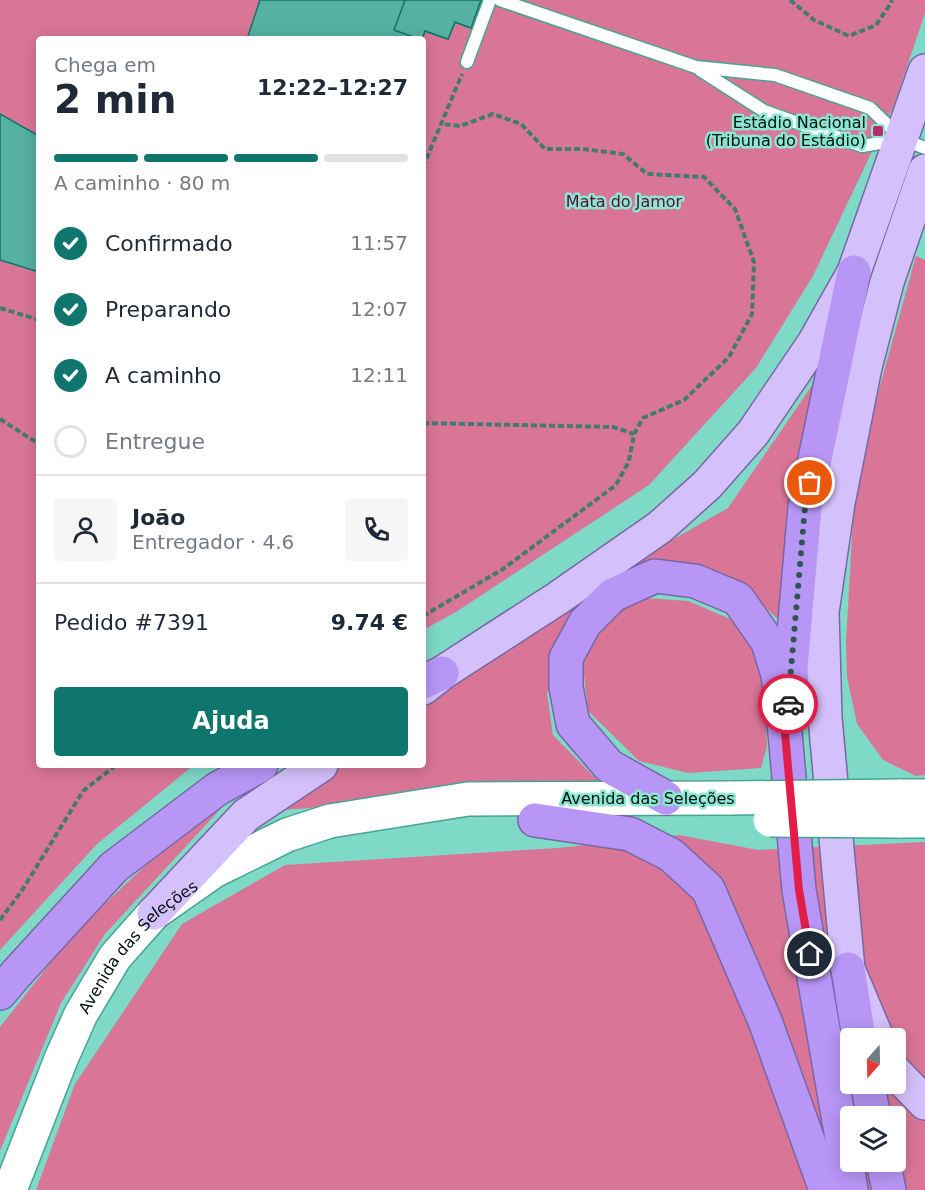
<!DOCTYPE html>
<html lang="pt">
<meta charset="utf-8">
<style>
:root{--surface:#fff;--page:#f6f6f7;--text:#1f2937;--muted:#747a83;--line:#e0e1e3;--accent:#0f766e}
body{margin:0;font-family:"DejaVu Sans",sans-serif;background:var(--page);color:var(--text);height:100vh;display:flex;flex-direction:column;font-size:22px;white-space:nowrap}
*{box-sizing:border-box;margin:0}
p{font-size:20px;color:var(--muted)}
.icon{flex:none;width:33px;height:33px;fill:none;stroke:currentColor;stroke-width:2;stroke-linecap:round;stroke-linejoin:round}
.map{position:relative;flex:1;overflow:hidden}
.drawer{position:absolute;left:36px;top:36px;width:390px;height:732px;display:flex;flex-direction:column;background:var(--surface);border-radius:6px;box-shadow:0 3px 15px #0003}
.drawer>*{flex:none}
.needle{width:39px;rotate:200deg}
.controls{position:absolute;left:840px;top:1028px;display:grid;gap:12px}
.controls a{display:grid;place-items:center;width:66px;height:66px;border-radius:6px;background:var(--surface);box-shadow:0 3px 15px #0003;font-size:30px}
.pin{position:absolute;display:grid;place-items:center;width:51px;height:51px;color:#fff;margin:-26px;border:3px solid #fff;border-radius:50%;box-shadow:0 2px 6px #0007}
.courier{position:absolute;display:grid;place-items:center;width:60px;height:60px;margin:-30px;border:4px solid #e11d48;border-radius:50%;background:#fff;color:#222;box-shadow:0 2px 8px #0007}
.overview em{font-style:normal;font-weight:800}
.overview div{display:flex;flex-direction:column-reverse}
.overview{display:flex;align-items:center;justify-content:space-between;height:102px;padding:0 18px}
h1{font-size:39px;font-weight:800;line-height:45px}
.bar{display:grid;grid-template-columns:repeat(4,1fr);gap:9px 6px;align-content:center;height:72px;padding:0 18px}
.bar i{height:8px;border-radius:4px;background:var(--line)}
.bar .current{background:var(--accent)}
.bar p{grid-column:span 4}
.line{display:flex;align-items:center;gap:15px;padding:0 18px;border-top:2px solid var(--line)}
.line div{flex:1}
.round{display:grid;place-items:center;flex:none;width:63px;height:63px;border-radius:6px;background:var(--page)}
ol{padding:0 18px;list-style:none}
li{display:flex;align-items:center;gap:18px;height:66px}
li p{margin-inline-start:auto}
li .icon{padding:6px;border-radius:50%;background:var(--accent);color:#fff;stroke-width:4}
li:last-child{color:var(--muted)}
li i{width:33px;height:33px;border:3px solid var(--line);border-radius:50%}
.action{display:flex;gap:12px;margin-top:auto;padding:12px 18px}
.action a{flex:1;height:69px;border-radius:6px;background:var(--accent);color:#fff;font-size:24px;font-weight:800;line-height:69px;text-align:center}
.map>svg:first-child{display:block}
.green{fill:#d97698;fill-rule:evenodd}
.building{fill:#56b1a0;stroke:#087868;stroke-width:1.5}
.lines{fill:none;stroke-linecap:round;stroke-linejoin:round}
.lane-casing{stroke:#47a492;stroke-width:15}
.secondary-casing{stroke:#47a492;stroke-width:36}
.primary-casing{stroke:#7767a4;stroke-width:36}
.highway-casing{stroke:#7767a4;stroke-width:36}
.path{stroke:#437b6f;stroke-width:4;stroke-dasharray:6 3;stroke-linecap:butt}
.lane{stroke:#fff;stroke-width:12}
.secondary{stroke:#fff;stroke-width:33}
.primary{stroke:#d4c0fa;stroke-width:33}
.highway{stroke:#b796f6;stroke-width:33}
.secondary-bridge-casing{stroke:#47a492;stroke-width:36;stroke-linecap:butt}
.secondary-bridge{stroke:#fff;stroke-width:33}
.done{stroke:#2d574e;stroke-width:6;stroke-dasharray:0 10.8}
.route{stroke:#e11d48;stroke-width:8}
.poi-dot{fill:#b62c68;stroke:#8be6d3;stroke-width:2}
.labels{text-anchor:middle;stroke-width:5;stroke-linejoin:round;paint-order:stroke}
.poi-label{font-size:16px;fill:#01110d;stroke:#8be6d3;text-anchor:end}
.park-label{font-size:16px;fill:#5d0e32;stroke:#8be6d3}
.street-label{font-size:16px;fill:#01110d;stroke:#8be6d3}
</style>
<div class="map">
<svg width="925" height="1190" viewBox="0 0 925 1190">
<rect width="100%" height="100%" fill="#7ed9c7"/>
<g class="green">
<path d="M0 0H925V13L894 105 813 276 756 368 649 485 456 612 423 630V39H39V765H194L97 844 0 950Z"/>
<path d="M916 256 925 260V775L916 776 883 760 857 724 847 677 846 642 855 484 880 386Z"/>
<path d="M813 384 780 621 742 586 657 563 561 636 547 694 553 735 601 784 285 810 343 765H423V704L658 548 728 508Z"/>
<path d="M645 598 688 601 742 624 764 678 767 746 761 768 688 773 639 761 588 711 583 665 601 621Z"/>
<path d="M226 803 105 934 61 1003 0 1151V1027L74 933 166 846Z"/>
<path d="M679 835 758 850 925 842V1190H36L75 1084 182 924 285 865 558 848ZM850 1038H896V1083H850ZM850 1116H896V1161H850Z"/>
</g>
<g class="building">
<path d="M260 0H481L471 28 455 22 448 39 425 31 422 39H247Z"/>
<path d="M405 0H481L471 28 455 22 448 39 425 31 422 39H419L394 30Z"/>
<path d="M0 114 39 136V272L0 260Z"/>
</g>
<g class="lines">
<defs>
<g id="lane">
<path d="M500 0 696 67 775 75 870 108 902 139 925 148"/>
<path d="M467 62 490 0"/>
<path d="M700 70 764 111 862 146 898 140"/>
</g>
<g id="secondary">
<path d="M899 796H925"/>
<path d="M899 821H925"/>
<path id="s1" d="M10 1190 61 1059 81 1014 115 957 154 913 214 871 287 835 330 821 468 799 731 798"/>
</g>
<g id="primary">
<path d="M423 688 442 673 558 598 660 527 707 485 753 433 814 343 854 272 925 71"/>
<path d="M154 913 246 815 321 765"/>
<path d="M877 1038 848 969 825 718 822 612 838 503 865 367 887 282 925 171"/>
<path d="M896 1073 925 1103"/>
</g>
<g id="highway">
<path d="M423 682 442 673"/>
<path d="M789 690 805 507 854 272"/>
<path d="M666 798 609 766 573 724 566 687V658L585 623 613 595 655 576 695 581 738 599 768 642 778 675 785 733 799 890 851 1190"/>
<path d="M535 820 630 834 671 855 708 889 765 1021 826 1190"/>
<path d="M848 969 859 1038"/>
<path d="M0 993 16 974 114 867 217 789 261 765"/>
<path d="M867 1083 874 1116"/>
<path d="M883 1161 889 1190"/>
</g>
</defs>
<use href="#lane" class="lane-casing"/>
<use href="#secondary" class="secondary-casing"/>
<use href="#primary" class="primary-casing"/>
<use href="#highway" class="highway-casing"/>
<g class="path">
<path d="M790 0 814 20 849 36 876 25 891 3 892 0"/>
<path d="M423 167 462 74"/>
<path d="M0 308 39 320"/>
<path d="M0 419 39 444"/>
<path d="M423 423 613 427 634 434"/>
<path d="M423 616 503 569 616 485 629 461 634 434 643 418 684 400 729 357 752 314 754 262 735 209 704 177 647 174 623 154 583 149H545L521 124 493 114 460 126 441 124"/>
<path d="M0 920 21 892 83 791 115 766 119 765"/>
</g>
<use href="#lane" class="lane"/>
<use href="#secondary" class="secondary"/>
<use href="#primary" class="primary"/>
<use href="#highway" class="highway"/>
<defs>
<g id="secondary-bridge">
<path d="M731 798 899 796"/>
<path d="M770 820 899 821"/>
</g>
</defs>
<use href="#secondary-bridge" class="secondary-bridge-casing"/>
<use href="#secondary-bridge" class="secondary-bridge"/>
</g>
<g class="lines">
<path class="done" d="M788 704 805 507 810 483"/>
<path class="route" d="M788 704 785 733 799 890 810 954"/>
</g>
<rect class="poi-dot" x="872" y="125" width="12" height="12" rx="3"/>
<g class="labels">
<g class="poi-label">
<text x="866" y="128">Estádio Nacional<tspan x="866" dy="18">(Tribuna do Estádio)</tspan></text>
</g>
<g class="park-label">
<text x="624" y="207">Mata do Jamor</text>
</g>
<g class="street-label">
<text x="648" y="804">Avenida das Seleções</text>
<text dy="6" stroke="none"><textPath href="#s1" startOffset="279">Avenida das Seleções</textPath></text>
</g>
</g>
</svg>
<div class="controls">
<a><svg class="needle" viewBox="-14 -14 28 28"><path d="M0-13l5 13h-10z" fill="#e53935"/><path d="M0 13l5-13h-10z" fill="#747a83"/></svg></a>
<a><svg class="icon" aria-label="layers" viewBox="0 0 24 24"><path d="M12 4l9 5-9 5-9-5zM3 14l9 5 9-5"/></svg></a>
</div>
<div class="pin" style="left:810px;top:483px;background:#ea580c"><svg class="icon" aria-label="bag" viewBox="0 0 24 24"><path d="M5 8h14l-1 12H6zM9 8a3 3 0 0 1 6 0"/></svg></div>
<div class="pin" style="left:810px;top:954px;background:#1f2937"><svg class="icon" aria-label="home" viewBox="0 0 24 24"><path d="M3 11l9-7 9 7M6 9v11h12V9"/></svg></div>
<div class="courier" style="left:788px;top:704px"><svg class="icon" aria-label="car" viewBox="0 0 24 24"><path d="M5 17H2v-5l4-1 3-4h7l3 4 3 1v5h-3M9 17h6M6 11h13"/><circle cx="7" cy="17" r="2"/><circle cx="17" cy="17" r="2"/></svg></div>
<section class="drawer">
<div class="overview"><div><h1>2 min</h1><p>Chega em</p></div><em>12:22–12:27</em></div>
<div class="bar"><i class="current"></i><i class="current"></i><i class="current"></i><i></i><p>A caminho · 80 m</p></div>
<ol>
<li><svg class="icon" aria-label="check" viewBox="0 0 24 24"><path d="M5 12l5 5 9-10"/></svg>Confirmado<p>11:57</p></li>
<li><svg class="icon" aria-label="check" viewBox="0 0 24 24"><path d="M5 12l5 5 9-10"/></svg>Preparando<p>12:07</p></li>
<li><svg class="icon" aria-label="check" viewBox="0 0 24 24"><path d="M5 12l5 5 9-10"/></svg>A caminho<p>12:11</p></li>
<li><i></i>Entregue</li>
</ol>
<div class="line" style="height:108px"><a class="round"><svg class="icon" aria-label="person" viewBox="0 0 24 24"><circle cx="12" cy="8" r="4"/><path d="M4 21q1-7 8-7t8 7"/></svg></a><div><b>João</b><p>Entregador · 4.6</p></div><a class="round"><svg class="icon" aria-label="phone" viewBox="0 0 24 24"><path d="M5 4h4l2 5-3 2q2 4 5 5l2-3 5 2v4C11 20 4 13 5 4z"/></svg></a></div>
<div class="line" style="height:78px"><div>Pedido #7391</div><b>9.74 €</b></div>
<div class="action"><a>Ajuda</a></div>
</section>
</div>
